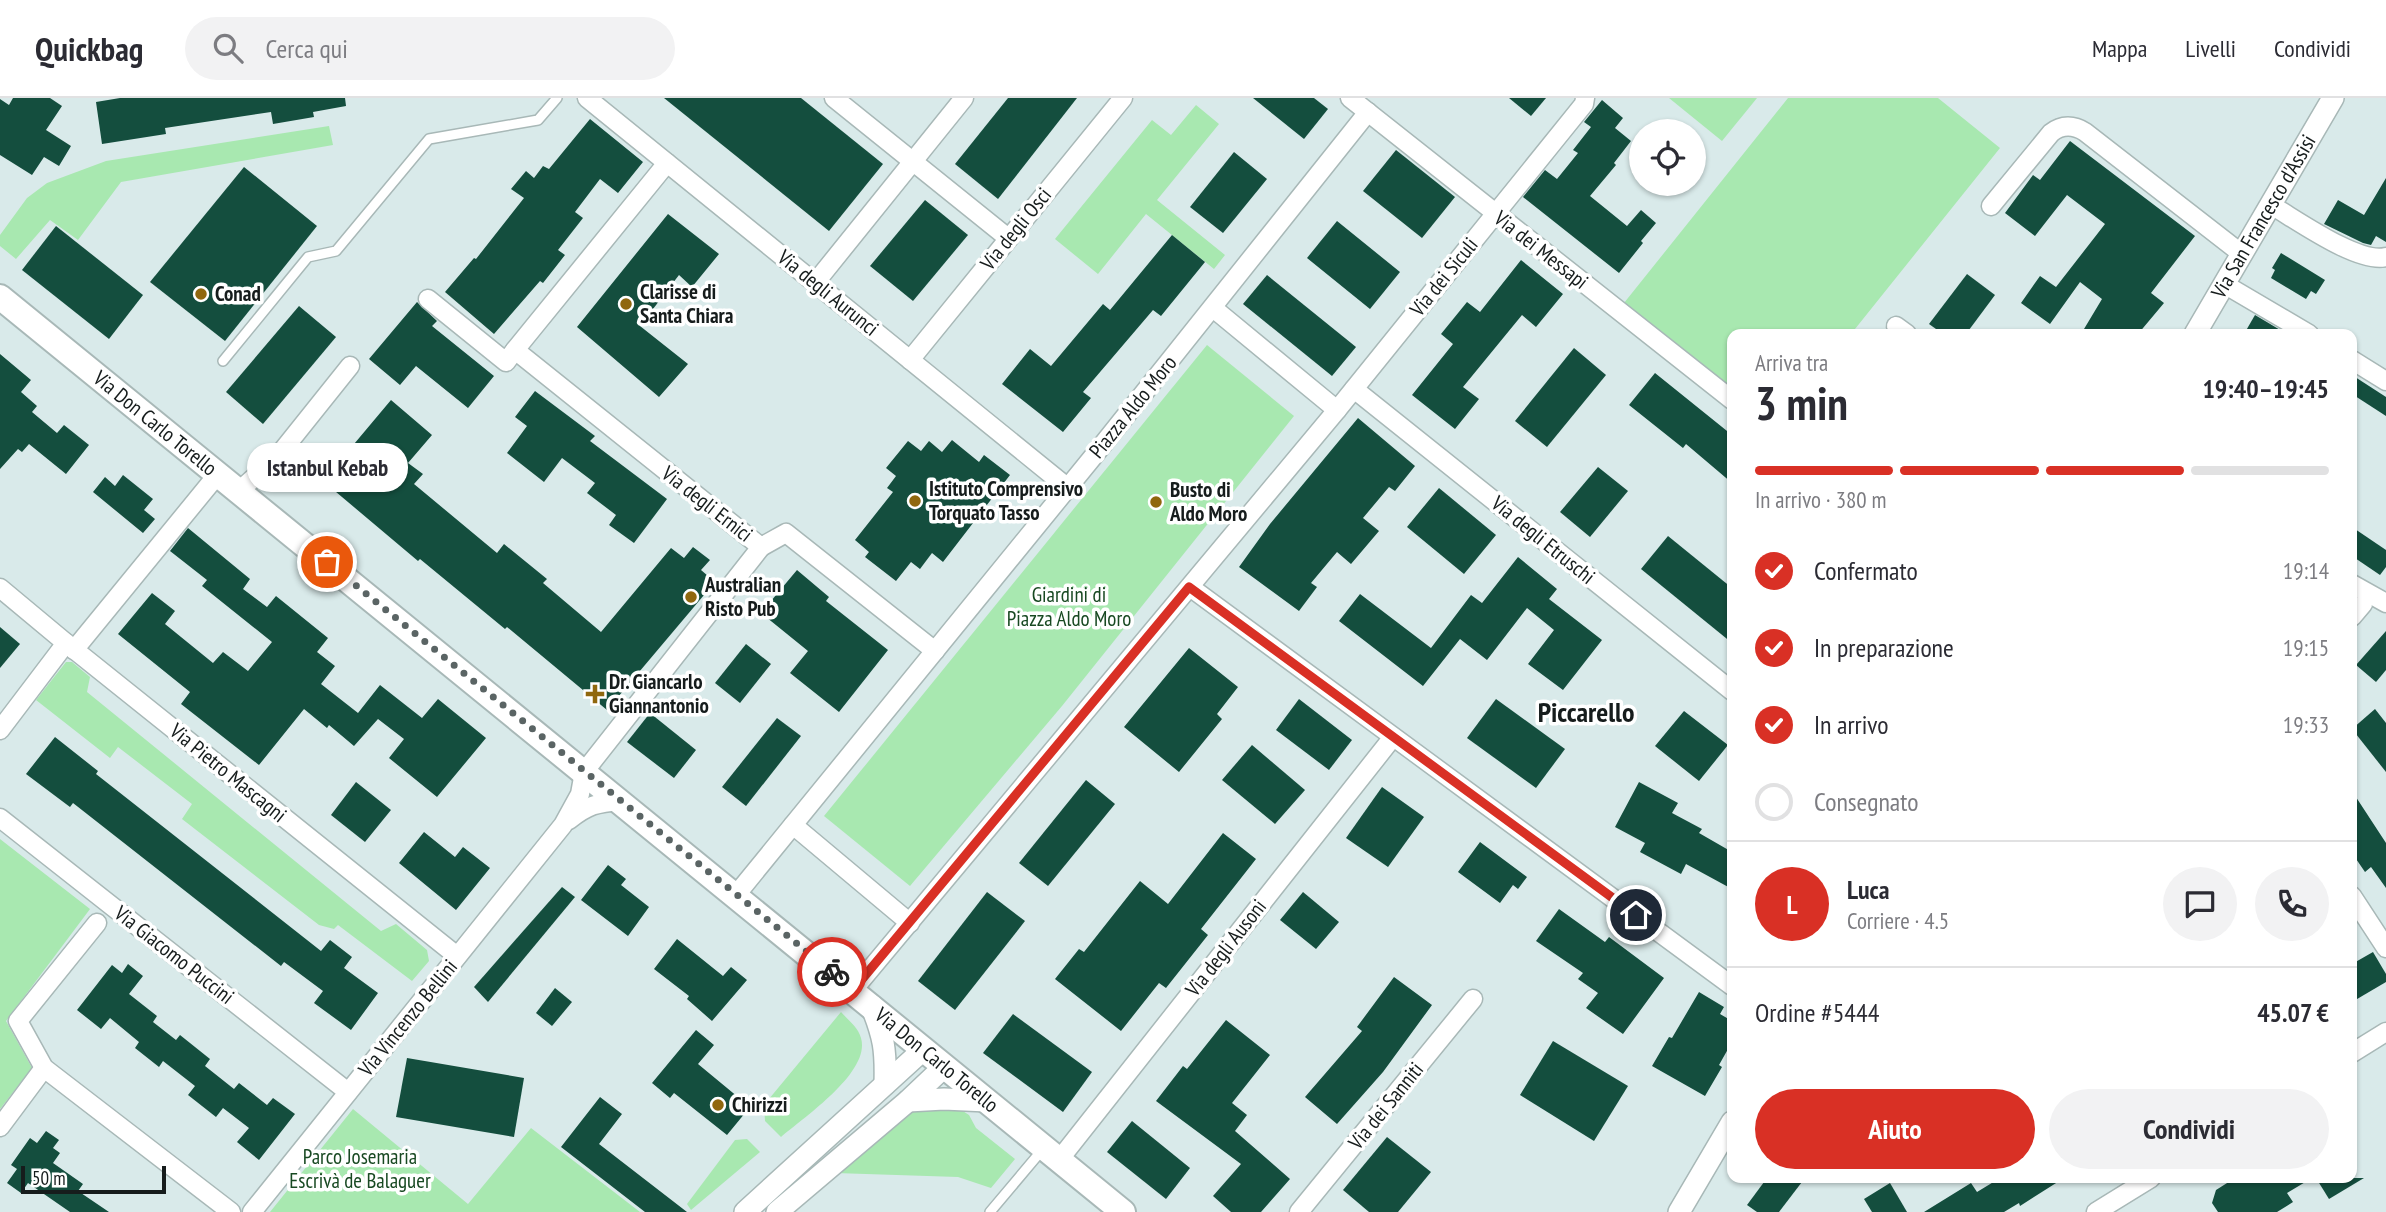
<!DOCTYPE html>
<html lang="it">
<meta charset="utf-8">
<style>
:root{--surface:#fff;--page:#f2f2f3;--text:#2b2b33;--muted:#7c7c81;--line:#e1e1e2;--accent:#d93025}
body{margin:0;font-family:"PT Sans Narrow",sans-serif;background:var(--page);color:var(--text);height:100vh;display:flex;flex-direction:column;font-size:26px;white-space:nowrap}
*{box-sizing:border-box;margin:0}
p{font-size:23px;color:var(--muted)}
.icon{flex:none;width:38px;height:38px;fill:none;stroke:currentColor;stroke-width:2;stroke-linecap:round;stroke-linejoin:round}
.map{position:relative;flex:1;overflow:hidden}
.sheet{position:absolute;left:1727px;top:231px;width:630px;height:854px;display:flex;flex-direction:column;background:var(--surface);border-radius:14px;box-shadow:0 2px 5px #0004}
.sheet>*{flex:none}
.tools{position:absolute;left:1629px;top:21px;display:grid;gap:14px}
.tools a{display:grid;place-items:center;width:77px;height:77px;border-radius:50%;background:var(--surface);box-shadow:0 2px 5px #0004;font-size:35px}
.scale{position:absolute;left:21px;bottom:18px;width:145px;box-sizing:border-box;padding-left:7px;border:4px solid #161c1c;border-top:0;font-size:19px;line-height:24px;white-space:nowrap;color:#161c1c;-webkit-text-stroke:5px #fff;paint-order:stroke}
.pin{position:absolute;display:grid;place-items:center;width:60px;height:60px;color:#fff;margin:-30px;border:4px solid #fff;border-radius:50%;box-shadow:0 2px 7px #0007}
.courier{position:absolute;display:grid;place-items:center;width:70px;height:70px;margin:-35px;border:5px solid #d93025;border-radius:50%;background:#fff;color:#222;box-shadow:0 2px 9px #0007}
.bubble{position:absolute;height:49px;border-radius:24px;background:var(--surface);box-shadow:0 2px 5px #0004;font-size:23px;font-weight:700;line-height:49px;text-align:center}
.overview em{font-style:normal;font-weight:700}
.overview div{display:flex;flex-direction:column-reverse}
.overview{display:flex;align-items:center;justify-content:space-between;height:119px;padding:0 28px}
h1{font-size:46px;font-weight:700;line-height:52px}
.bar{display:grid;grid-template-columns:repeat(4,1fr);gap:10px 7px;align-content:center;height:84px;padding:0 28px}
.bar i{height:9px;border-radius:5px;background:var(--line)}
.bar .active{background:var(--accent)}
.bar p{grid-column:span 4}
.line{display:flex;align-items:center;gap:18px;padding:0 28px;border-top:2px solid var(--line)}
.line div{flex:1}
.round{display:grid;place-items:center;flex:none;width:74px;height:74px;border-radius:37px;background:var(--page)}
ol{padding:0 28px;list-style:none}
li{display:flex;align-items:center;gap:21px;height:77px}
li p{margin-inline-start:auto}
li .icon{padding:7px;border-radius:50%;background:var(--accent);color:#fff;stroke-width:4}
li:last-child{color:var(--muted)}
li i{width:38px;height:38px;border:4px solid var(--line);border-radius:50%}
.cta{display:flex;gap:14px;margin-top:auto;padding:14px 28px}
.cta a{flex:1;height:80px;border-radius:42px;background:var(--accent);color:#fff;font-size:28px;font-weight:700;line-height:80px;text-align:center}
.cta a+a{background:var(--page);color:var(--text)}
header{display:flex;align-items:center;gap:42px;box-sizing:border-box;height:98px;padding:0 35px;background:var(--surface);border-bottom:2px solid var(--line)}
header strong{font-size:33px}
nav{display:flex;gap:38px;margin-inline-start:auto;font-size:24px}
.search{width:490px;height:63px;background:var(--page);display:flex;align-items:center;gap:18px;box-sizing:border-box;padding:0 24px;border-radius:38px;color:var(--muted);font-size:26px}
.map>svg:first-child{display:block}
.green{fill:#a8e8b0}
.building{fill:#144e3e}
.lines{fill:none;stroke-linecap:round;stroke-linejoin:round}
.service-casing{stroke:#a8b8b7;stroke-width:12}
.minor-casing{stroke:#a8b8b7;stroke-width:21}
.tertiary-casing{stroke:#a8b8b7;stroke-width:24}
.secondary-casing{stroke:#a8b8b7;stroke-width:28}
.service{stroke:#fff;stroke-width:9}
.minor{stroke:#fff;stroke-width:18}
.tertiary{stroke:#fff;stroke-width:21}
.secondary{stroke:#fff;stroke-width:24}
.done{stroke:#5a6464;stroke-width:7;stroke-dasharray:0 12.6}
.route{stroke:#d93025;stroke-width:9}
.poi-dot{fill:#90670e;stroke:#fff;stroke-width:2.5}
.labels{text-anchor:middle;stroke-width:7;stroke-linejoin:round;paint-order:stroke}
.street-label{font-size:21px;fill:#161c1c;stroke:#fff}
.poi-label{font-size:21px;font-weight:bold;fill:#161c1c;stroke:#fff;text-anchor:start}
.park-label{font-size:21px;fill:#184922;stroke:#fff}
.district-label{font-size:28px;font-weight:bold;fill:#161c1c;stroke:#fff}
</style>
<header>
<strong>Quickbag</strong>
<div class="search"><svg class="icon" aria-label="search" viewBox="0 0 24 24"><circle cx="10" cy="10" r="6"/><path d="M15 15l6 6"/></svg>Cerca qui</div>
<nav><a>Mappa</a><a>Livelli</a><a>Condividi</a></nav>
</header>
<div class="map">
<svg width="2386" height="1114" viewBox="0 0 2386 1114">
<rect width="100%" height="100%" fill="#d9eaea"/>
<g class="green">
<path d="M1669 0H1757L1722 43Z"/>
<path d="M1788 0H1938L2000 50 1851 236H1732V300L1620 210Z"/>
<path d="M1196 7 1219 26 1157 102 1225 157 1214 171 1146 116 1098 176 1055 141 1152 22 1171 37Z"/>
<path d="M329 28 333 47 121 84 78 142 50 122 16 161 0 148V137L27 100 47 85 106 63Z"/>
<path d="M1207 247 1294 318 1062 608 910 788 824 718Z"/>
<path d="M66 564H72L90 579 87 594 381 833 396 826 427 852 429 863 412 883 338 827 334 831 319 827 182 721 192 706 118 649 110 660 36 602Z"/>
<path d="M0 741 90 811 6 923 32 970 0 1011Z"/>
<path d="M841 914C848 922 858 929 861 940 871 974 804 1019 781 1039L765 1023 764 1007Z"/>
<path d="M909 1004 955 1008 969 1017 976 1030 1015 1061 991 1090 958 1079 835 1075Z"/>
<path d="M353 1011 468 1106 531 1030 640 1114H270Z"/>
<path d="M747 1041 760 1054 691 1112 687 1106 735 1042Z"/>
</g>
<g class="building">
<path d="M13 0H50L62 8 46 32 71 48 59 68 44 59 32 77 0 57V1L9 7Z"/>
<path d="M120 0H345L346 8 313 14 314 19 273 26 271 14 165 30 166 36 102 46 96 4Z"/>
<path d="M664 0H801L883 66 829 133Z"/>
<path d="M1008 0H1077L998 101 955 66Z"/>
<path d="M1253 0H1314L1328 11 1304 41Z"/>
<path d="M1509 0H1546L1531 18Z"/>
<path d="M1602 2 1623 20 1615 30 1631 43 1614 65 1616 67 1590 98 1627 128 1641 112 1656 125 1641 143 1643 145 1619 175 1523 99 1545 72 1557 81 1578 55 1573 52 1591 29 1584 24Z"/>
<path d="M590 21 643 64 618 95 600 81 575 114 583 120 558 152 565 157 543 185 540 183 494 236 445 194 474 160 476 161 524 100 511 91 526 73 534 80 543 68 549 71Z"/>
<path d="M2070 43 2195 138 2151 195 2164 205 2138 236H2081L2102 201 2080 184 2050 226 2021 205 2040 178 2056 189 2105 126 2067 97 2035 138 2005 115 2033 77 2040 82Z"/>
<path d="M1396 52 1455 99 1422 140 1363 93Z"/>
<path d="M1234 54 1267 81 1223 135 1190 109Z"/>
<path d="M244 69 317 128 225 243 150 184Z"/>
<path d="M2386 80V144L2376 138 2371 147 2363 145 2324 126 2338 102 2364 117Z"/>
<path d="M925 102 968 137 913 203 870 168Z"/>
<path d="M668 116 719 156 692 189 679 177 640 228 688 266 659 299 577 229Z"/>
<path d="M1337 123 1400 174 1370 211 1307 160Z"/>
<path d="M56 128 143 197 109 241 22 172Z"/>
<path d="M1172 137 1205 164 1161 218 1153 212 1083 294 1091 300 1063 334 1002 286 1030 251 1051 268 1103 206 1110 212Z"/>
<path d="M2281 155 2325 182 2316 196 2311 193 2306 201 2271 180 2275 172 2272 170Z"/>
<path d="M1521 162 1563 196 1536 229 1522 217 1463 289 1479 301 1455 331 1412 297 1453 246 1441 236 1467 204 1480 214Z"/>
<path d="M1967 176 1995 197 1966 236H1943L1929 226Z"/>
<path d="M1267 177 1356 249 1332 278 1243 206Z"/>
<path d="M417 204 437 223 432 228 494 278 468 310 416 268 400 287 369 261Z"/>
<path d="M299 208 336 239 263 326 226 294Z"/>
<path d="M2255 217 2287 236H2244Z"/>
<path d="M1574 250 1606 277 1547 349 1515 323Z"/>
<path d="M0 256 31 282 21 294 37 308 32 314 57 335 64 327 89 347 66 376 29 346 22 354 18 351 0 371Z"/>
<path d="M1655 275 1732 337V385L1686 346 1683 350 1629 307Z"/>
<path d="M2352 277 2386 299V318L2352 296Z"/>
<path d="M535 293 595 338 590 343 667 401 634 445 609 427 616 417 587 395 595 385 562 360 544 384 507 355 527 328 515 319Z"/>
<path d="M391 302 432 337 408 365 423 376 414 386 497 455 504 446 547 481 543 485 601 534 671 450 684 460 693 449 710 462 701 472 715 484 607 612 507 529 505 531 420 461 418 463 323 383Z"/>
<path d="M1358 320 1415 368 1395 393 1389 389 1363 420 1379 433 1351 466 1337 454 1311 485 1317 489 1299 513 1239 469 1270 426Z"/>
<path d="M952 342 979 364 984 357 1010 377 943 464 932 455 920 471 911 464 896 483 865 459 869 454 855 442 893 394 887 390 896 378 886 370 908 343 921 353 929 343 942 354Z"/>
<path d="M1598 369 1628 393 1590 439 1560 414Z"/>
<path d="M123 377 153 401 144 412 155 421 143 435 93 394 105 379 115 388Z"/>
<path d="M1439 390 1496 437 1464 476 1407 429Z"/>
<path d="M2352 429 2386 452V469L2380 477 2352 458Z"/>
<path d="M188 430 250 481 243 491 267 509 276 498 328 540 317 554 335 568 321 586 358 615 380 587 422 620 438 601 486 640 437 699 389 660 404 641 378 621 354 648 329 627 327 630 304 611 259 667 181 606 190 594 118 536 152 495 175 513 165 526 213 565 223 554 248 573 272 544 202 488 207 482 170 453Z"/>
<path d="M1668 438 1732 490V545L1641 471Z"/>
<path d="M1518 459 1557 491 1549 501 1602 542 1563 592 1528 566 1554 532 1527 510 1487 562 1460 541 1423 588 1339 523 1360 496 1431 550 1471 497 1482 505Z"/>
<path d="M797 472 829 499 826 503 888 552 839 614 790 575 808 553 761 515Z"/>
<path d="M0 529 20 546 0 570Z"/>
<path d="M2386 533V572L2376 584 2356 567Z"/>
<path d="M746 546 771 566 740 605 715 585Z"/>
<path d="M1189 550 1238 589 1217 616 1222 621 1179 674 1124 629Z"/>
<path d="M1299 601 1352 642 1329 672 1276 632Z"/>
<path d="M1496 601 1565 651 1536 690 1467 640Z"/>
<path d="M2375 611 2386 625V674L2352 631Z"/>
<path d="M1684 613 1728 647 1699 683 1655 648Z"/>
<path d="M650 615 696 652 674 680 627 644Z"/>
<path d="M777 620 801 638 746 708 722 689Z"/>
<path d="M55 639 98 673 96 676 321 853 330 842 352 859 344 870 378 895 351 932 314 905 323 893 284 864 281 868 73 705 70 709 26 676Z"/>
<path d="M1252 647 1305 692 1275 726 1222 682Z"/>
<path d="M1086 682 1115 706 1048 788 1019 765Z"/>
<path d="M356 684 391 712 365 744 331 717Z"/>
<path d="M1639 684 1678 705 1672 715 1702 731 1699 735 1732 754V791L1686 766 1681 776 1640 754 1645 745 1615 729Z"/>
<path d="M1382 689 1424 719 1388 769 1346 740Z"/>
<path d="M2352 693 2386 745V790L2371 769 2365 774 2352 755Z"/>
<path d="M424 734 455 759 463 749 490 770 456 812 399 765Z"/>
<path d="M1223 735 1256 761 1201 831 1208 837 1166 890 1159 885 1121 933 1055 881 1079 851 1084 854 1140 783 1168 806Z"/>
<path d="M1480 744 1527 779 1518 791 1513 787 1500 805 1458 774Z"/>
<path d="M608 767 626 781 621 787 649 809 628 838 581 802Z"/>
<path d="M562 789 575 799 488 904 474 889Z"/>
<path d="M987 794 1025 823 955 912 918 883Z"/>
<path d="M1303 794 1339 824 1316 851 1280 822Z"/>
<path d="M1559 811 1605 844 1609 839 1664 880 1623 936 1586 910 1598 895 1578 881 1583 875 1536 843Z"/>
<path d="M677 841 723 878 731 869 747 882 712 923 687 901 689 898 654 871Z"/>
<path d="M2373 854 2386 876V884L2352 904V866Z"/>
<path d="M128 866 143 878 129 896 157 918 153 924 176 942 180 937 210 961 205 968 234 991 239 985 267 1007 273 1000 295 1016 259 1062 237 1044 249 1030 223 1010 216 1019 188 997 195 988 163 963 159 969 135 950 139 944 110 920 101 931 77 912 112 867 122 875Z"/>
<path d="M1394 879 1432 907 1383 974 1337 1026 1305 999 1362 933 1357 929Z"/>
<path d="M555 890 572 904 552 928 536 915Z"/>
<path d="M1699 894 1724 909 1720 916 1732 923V944L1719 967 1722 969 1705 998 1652 968 1669 939 1672 940Z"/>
<path d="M1013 916 1092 974 1063 1014 983 955Z"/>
<path d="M1226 922 1270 957 1232 1005 1247 1017 1235 1033 1290 1081 1261 1114H1231L1213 1098 1241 1066 1156 1003 1183 968 1187 971Z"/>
<path d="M696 932 714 947 698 966 750 1009 727 1037 674 995 670 1000 652 985Z"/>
<path d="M1553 943 1628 988 1594 1043 1520 997Z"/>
<path d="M407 960 524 980 514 1039 396 1019Z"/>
<path d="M600 999 622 1016 599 1046 687 1114H645L561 1049Z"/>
<path d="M1132 1023 1190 1070 1166 1101 1107 1054Z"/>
<path d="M46 1033 59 1042 53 1050 60 1055 53 1065 83 1086 78 1093 109 1114H70L28 1085 21 1095 7 1085 17 1071 11 1067 30 1040 37 1045Z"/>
<path d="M1387 1039 1431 1074 1398 1114H1369L1343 1092Z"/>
<path d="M1767 1080H1805L1779 1114H1757L1747 1107Z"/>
<path d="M2000 1080H2064L2020 1108 2019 1105 2004 1114H1924L1971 1085 1977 1094Z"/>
<path d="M2235 1080H2312L2287 1095 2293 1104 2277 1114H2218L2212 1105 2216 1092Z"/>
<path d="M2316 1080H2364L2329 1101Z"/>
<path d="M1890 1085 1907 1114H1872L1864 1101Z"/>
</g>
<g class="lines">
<defs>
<g id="service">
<path d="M223 263 308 159 336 153 429 41 538 22 557 0"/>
<path d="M990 1114 1043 1051"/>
</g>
<g id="minor">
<path d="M587 0 1068 390"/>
<path d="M834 0 1008 140"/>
<path d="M1350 0 1732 302"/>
<path d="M667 65 515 252 761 449 786 435 935 553"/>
<path d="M2271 107C2297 122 2358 166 2386 159"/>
<path d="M1991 108 2051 35C2062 26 2074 27 2085 34L2242 156"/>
<path d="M815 185 964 0"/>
<path d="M2224 186 2309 236"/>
<path d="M428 201 506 264 515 252"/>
<path d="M1213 210 1337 312"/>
<path d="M1896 228 1907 236"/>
<path d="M910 262 1123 0"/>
<path d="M2352 262 2386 283"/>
<path d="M1354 291 1732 593"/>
<path d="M239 393 278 358 350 268"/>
<path d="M2352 486 2386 505"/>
<path d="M1190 489 1732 888"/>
<path d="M0 490 66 545 457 858"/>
<path d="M2352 519 2363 506"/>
<path d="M74 552 218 376"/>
<path d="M0 632 66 545"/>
<path d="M0 720 348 994"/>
<path d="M569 722C588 707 596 705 621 703"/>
<path d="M793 727 910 825"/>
<path d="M736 797 1092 360 1368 14"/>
<path d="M2352 798 2386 850"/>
<path d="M97 825 18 923 44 970 231 1114"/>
<path d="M853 892 1337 312 1584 6 1585 0"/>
<path d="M2352 955 2386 934"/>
<path d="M0 1029 44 970"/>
<path d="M1059 1062 1393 639"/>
<path d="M252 1114 563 727 580 696 584 674 761 449"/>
<path d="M1299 1114 1473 901"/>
<path d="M2096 1114 2151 1080"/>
</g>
<g id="tertiary">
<path id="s1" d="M2195 236 2333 0"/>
<path d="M871 907C884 939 886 952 885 986"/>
<path d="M908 1003 944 1001 987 1003"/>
<path d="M745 1114 924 951"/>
<path d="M777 1114 908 1003 945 968"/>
<path d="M1679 1114 1732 1024"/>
</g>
<g id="secondary">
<path id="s2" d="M0 199 1123 1114"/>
</g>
</defs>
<use href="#service" class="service-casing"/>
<use href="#minor" class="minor-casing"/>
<use href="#tertiary" class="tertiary-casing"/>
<use href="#secondary" class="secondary-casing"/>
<use href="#service" class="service"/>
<use href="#minor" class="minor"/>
<use href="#tertiary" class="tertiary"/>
<use href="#secondary" class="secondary"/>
</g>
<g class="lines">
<path class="done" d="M327 464 832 874"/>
<path class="route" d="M832 874 853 892 1189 489 1636 817"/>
</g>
<g class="poi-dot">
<circle cx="201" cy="196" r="7"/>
<circle cx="626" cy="206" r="7"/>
<circle cx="915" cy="403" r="7"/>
<circle cx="1156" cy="404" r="7"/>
<circle cx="691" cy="499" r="7"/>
<path d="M591.5 585.5h7v7h7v7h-7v7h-7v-7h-7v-7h7z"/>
<circle cx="718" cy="1007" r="7"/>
</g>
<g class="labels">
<g class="street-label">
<text dy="7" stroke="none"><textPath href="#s1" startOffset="136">Via San Francesco d'Assisi</textPath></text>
<text transform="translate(1016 131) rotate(-51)" y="7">Via degli Osci</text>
<text transform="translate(1541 152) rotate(38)" y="7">Via dei Messapi</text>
<text transform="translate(1444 179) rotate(-51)" y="7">Via dei Siculi</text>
<text transform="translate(828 195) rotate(39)" y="7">Via degli Aurunci</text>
<text transform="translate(1133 309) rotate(-51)" y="7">Piazza Aldo Moro</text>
<text dy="7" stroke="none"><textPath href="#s2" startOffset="200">Via Don Carlo Torello</textPath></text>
<text transform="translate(707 406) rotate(38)" y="7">Via degli Ernici</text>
<text transform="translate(1543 442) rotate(39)" y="7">Via degli Etruschi</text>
<text transform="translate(228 675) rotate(39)" y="7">Via Pietro Mascagni</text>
<text transform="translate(1226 850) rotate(-52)" y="7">Via degli Ausoni</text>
<text transform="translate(174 857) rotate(38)" y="7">Via Giacomo Puccini</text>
<text transform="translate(408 920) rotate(-51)" y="7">Via Vincenzo Bellini</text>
<text dy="7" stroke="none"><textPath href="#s2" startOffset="1208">Via Don Carlo Torello</textPath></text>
<text transform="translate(1386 1008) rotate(-51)" y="7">Via dei Sanniti</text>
</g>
<g class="poi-label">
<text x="640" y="201">Clarisse di<tspan x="640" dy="24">Santa Chiara</tspan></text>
<text x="215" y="203">Conad</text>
<text x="929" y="398">Istituto Comprensivo<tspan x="929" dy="24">Torquato Tasso</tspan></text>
<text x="1170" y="399">Busto di<tspan x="1170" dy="24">Aldo Moro</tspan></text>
<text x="705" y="494">Australian<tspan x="705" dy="24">Risto Pub</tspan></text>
<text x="609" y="591">Dr. Giancarlo<tspan x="609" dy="24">Giannantonio</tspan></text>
<text x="732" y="1014">Chirizzi</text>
</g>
<g class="park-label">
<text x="1069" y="504">Giardini di<tspan x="1069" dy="24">Piazza Aldo Moro</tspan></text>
<text x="360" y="1066">Parco Josemaria<tspan x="360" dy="24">Escrivà de Balaguer</tspan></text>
</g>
<g class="district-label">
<text x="1586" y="624">Piccarello</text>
</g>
</g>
</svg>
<div class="tools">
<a><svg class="icon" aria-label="locate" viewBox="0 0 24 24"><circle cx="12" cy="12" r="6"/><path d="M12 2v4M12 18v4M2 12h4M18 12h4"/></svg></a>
</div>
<div class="scale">50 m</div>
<div class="pin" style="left:327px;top:464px;background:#ea580c"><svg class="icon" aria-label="bag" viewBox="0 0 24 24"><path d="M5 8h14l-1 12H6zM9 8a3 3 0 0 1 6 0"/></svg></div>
<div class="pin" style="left:1636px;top:817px;background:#1f2937"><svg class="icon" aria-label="home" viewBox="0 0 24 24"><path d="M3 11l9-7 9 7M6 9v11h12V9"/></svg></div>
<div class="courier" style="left:832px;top:874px"><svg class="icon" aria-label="bike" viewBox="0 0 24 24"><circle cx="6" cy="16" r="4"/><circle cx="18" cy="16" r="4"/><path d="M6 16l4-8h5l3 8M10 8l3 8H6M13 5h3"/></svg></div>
<div class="bubble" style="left:247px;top:345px;width:161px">Istanbul Kebab</div>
<section class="sheet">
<div class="overview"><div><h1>3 min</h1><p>Arriva tra</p></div><em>19:40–19:45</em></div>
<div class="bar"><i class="active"></i><i class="active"></i><i class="active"></i><i></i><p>In arrivo · 380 m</p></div>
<ol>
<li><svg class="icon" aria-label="check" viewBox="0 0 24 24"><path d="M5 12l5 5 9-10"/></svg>Confermato<p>19:14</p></li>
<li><svg class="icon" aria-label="check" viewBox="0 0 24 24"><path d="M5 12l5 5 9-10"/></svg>In preparazione<p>19:15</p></li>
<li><svg class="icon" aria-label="check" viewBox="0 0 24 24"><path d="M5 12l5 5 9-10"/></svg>In arrivo<p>19:33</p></li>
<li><i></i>Consegnato</li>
</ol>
<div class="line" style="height:126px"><b class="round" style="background:var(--accent);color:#fff">L</b><div><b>Luca</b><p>Corriere · 4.5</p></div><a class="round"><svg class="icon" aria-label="chat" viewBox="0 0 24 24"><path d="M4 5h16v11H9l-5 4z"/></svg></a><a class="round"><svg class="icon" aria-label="phone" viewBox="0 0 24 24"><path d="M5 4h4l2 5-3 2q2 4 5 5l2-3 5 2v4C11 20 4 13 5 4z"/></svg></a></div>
<div class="line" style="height:91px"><div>Ordine #5444</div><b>45.07 €</b></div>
<div class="cta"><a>Aiuto</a><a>Condividi</a></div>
</section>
</div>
